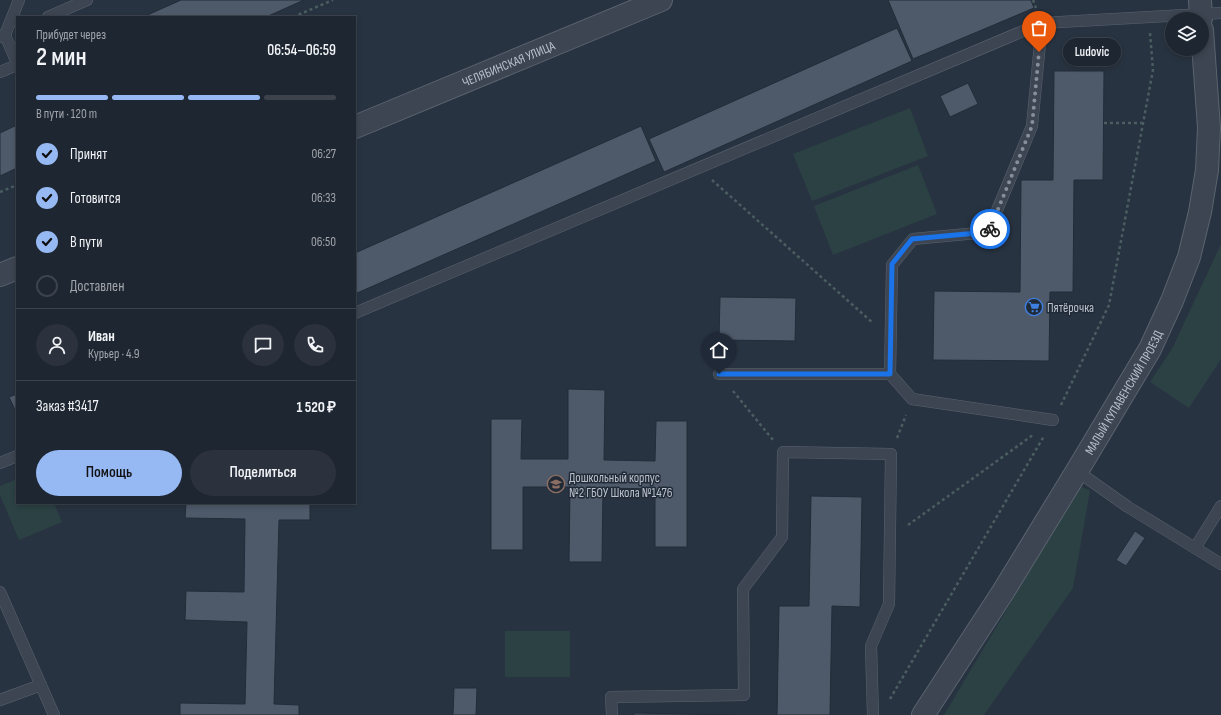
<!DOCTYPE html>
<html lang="ru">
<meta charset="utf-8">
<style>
:root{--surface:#1e2631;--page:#2b323d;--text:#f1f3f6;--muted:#a1a5ab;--line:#3c434d;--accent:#96b9f4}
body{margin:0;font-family:"Sofia Sans Condensed",sans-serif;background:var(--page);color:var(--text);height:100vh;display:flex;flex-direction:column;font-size:15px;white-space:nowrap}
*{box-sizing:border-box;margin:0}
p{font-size:13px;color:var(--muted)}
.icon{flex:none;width:22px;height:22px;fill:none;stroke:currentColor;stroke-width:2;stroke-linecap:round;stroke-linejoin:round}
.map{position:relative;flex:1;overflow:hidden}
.sheet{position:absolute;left:16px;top:16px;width:340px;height:488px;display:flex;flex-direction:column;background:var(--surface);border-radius:0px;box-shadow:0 2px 6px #0003,0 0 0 1px var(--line)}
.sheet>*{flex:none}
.buttons{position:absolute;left:1165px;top:12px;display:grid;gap:8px}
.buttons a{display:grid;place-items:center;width:44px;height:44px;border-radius:50%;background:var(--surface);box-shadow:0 2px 6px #0003,0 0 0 1px var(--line);font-size:20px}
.pin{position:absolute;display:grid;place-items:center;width:34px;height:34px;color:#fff;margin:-41px -17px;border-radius:50% 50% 50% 0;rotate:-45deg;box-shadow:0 0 4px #0007}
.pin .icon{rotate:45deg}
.courier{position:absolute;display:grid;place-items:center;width:40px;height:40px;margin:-20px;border:3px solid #1a73e8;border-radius:50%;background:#fff;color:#222;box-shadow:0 1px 5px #0007}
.bubble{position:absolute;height:28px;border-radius:14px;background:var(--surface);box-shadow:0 2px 6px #0003,0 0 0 1px var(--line);font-size:13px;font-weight:600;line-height:28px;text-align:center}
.summary em{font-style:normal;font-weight:600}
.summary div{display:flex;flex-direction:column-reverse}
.summary{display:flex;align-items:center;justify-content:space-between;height:68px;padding:0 20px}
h1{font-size:26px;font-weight:600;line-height:30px}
.bar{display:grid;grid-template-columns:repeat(4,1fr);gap:6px 4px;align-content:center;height:48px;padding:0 20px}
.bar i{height:5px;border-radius:3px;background:var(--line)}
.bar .on{background:var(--accent)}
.bar p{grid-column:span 4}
.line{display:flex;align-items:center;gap:10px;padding:0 20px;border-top:1px solid var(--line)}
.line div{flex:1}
.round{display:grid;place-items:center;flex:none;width:42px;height:42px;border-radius:21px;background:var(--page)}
ol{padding:0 20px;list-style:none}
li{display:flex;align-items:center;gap:12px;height:44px}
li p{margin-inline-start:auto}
li .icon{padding:4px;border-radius:50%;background:var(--accent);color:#111;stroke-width:4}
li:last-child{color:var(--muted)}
li i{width:22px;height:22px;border:2px solid var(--line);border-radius:50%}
.button{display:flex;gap:8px;margin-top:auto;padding:8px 20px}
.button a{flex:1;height:46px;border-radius:24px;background:var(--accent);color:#111;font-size:16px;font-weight:600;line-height:46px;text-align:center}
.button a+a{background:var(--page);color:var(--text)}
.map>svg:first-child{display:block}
.green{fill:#2b4143}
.building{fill:#4e5a6a;stroke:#232c39}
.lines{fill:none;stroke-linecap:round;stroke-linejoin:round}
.service-casing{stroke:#5a636f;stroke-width:12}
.minor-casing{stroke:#5a636f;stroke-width:24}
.path{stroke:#4a5e61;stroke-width:2.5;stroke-dasharray:3 3;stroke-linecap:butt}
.service{stroke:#3c4551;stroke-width:11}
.minor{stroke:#3c4551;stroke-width:22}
.done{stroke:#868f9b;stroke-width:4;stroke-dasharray:0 7.2}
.route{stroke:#1a73e8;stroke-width:5}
.labels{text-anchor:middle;stroke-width:3;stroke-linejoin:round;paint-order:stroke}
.street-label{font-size:13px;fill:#b9c0cb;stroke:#212a37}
.poi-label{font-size:13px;fill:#b9c0cb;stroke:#212a37;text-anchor:start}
</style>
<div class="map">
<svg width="1221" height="715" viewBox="0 0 1221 715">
<rect width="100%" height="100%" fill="#283341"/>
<g class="green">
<path d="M910 108 928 156 812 201 793 154Z"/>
<path d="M918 165 937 214 833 255 814 206Z"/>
<path d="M1221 244V359L1189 408 1150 382 1172 349Z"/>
<path d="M17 479V503H54L62 522 19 540 0 495V486Z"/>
<path d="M1080 486 1090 491 1073 588 984 715H944Z"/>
<rect x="505" y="631" width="65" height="46"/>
</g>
<g class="building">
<path d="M181 0H304L266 17H143Z"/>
<path d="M888 0H1031L1034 8 913 59Z"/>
<path d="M897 28 912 61 664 172 649 139Z"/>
<path d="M1054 71H1104L1103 180H1074L1073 292H1050L1049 361 933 360 934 291 1020 292 1021 180H1053Z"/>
<path d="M968 83 978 104 950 117 940 96Z"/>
<path d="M17 125V168L0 176V133Z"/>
<path d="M641 126 656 161 355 294V253Z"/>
<path d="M720 297 796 298 795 341 719 340Z"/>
<path d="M568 389 605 390 604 460 655 461 656 421H687V547H655V489L603 488 602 562H569L570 487H523V550H491V419H522L521 459H568Z"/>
<path d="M17 394V414L9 397Z"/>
<path d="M811 496 862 497 860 607 832 606 830 715H777L779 606H809Z"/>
<path d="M186 503H310V520H279L274 704 299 705V715H180V703L245 704 247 622 185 620 186 591 244 592 245 519 185 518Z"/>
<path d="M1135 531 1145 538 1126 566 1116 560Z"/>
<path d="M454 688H477L476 715H453Z"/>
<path d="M634 713 734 715H634Z"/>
</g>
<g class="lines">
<defs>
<g id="service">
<path d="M48 17 87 0"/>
<path d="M1042 23 1032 126 988 232 913 239 892 265 890 374 912 399 1053 420"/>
<path d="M5 35 19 0"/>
<path d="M0 37 5 35 17 63"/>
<path d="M0 72 17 65"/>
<path d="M355 313 1042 23 1221 13"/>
<path d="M719 374H890"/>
<path d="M0 463 17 456"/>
<path d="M1077 471 1128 507 1221 564"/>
<path d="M1195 548 1221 506"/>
<path d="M0 592 54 715"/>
<path d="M0 700 41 685"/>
<path d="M612 715 611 697 744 695 743 589 782 537 783 452 891 454 889 604 871 646 873 715"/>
</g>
<g id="minor">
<path d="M1200 0 1201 19"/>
<path id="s1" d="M355 127 661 0"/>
<path d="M0 275 17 268"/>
<path id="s2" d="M923 715 1003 592 1077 471 1150 349 1172 301 1189 257 1200 212 1207 170 1209 128 1202 30"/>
</g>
</defs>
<use href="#service" class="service-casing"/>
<use href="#minor" class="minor-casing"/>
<g class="path">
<path d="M1033 0 1036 8"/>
<path d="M293 17 333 0"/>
<path d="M1104 123H1143"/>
<path d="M712 180 873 323"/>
<path d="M0 192 17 185"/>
<path d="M733 391 773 440"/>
<path d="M1061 405 1109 305 1153 70 1150 33"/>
<path d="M897 438 906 415"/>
<path d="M908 525 1033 435"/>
<path d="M890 699 1044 436"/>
</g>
<use href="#service" class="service"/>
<use href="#minor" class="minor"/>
</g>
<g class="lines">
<path class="done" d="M990 229 1032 126 1039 52"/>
<path class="route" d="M719 374H890L892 264 912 239 988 232 990 229"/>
</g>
<defs>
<symbol id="supermarket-ring" viewBox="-11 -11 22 22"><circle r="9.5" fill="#212a37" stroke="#3f7fe0" stroke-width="1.5"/><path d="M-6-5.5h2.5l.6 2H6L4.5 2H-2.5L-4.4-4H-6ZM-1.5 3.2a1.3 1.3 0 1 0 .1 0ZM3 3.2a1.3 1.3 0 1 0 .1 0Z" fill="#3f7fe0"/></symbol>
<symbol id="school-ring" viewBox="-11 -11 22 22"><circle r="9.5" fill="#212a37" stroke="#8d6e63" stroke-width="1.5"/><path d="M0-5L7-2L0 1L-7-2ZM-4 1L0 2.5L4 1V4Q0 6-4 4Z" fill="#8d6e63"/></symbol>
</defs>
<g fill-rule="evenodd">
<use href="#supermarket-ring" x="1024" y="297" width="20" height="20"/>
<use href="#school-ring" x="546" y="474" width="20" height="20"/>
</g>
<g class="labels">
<g class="street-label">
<text dy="5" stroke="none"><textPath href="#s1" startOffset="166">ЧЕЛЯБИНСКАЯ УЛИЦА</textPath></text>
<text dy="5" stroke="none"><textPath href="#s2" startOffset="380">МАЛЫЙ КУПАВЕНСКИЙ ПРОЕЗД</textPath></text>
</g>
<g class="poi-label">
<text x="1047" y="312">Пятёрочка</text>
<text x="569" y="482">Дошкольный корпус<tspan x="569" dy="15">№2 ГБОУ Школа №1476</tspan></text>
</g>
</g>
</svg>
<div class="buttons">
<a><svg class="icon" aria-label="layers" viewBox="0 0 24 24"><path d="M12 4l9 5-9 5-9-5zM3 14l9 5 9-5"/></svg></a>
</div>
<div class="pin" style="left:1039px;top:52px;background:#ea580c"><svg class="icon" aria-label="bag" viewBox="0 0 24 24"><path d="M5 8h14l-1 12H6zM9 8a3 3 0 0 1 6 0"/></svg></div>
<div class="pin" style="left:719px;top:374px;background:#1f2937"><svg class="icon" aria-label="home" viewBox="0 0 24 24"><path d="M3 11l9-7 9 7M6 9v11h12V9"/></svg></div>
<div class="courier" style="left:990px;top:229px"><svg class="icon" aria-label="bike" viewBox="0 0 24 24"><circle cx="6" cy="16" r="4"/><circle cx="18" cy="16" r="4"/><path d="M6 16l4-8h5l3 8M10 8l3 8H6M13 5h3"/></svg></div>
<div class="bubble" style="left:1063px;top:38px;width:58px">Ludovic</div>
<section class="sheet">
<div class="summary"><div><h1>2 мин</h1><p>Прибудет через</p></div><em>06:54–06:59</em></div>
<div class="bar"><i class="on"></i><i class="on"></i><i class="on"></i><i></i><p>В пути · 120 m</p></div>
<ol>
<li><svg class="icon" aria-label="check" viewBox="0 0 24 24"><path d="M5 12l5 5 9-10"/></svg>Принят<p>06:27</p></li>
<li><svg class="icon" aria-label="check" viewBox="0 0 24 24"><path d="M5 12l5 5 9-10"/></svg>Готовится<p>06:33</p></li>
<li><svg class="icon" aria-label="check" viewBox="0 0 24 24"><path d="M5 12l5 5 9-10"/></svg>В пути<p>06:50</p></li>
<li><i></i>Доставлен</li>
</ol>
<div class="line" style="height:72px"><a class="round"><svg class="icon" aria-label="person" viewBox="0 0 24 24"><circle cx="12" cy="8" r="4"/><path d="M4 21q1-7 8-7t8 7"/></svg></a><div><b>Иван</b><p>Курьер · 4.9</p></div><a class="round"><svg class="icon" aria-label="chat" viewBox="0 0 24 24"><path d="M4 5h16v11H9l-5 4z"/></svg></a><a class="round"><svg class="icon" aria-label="phone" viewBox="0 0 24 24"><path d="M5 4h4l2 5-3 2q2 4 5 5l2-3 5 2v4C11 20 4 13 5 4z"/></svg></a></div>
<div class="line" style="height:52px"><div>Заказ #3417</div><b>1 520 ₽</b></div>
<div class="button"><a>Помощь</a><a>Поделиться</a></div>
</section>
</div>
